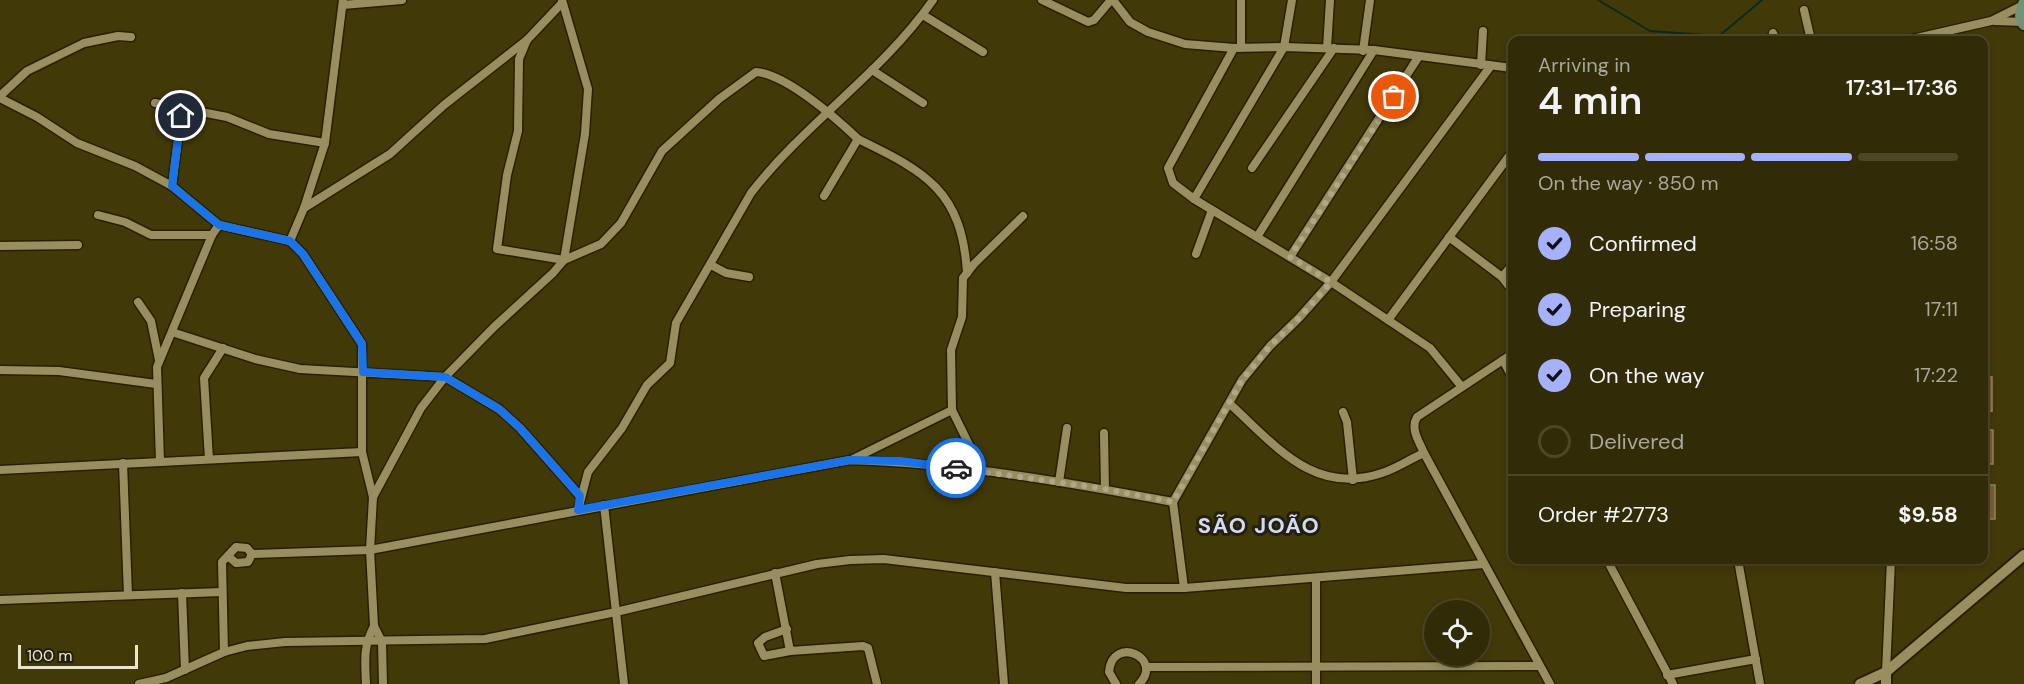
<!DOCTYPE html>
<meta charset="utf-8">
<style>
:root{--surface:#322b07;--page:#3d3715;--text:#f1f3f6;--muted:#a8a79b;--line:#4d4728;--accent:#a6b1fc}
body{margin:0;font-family:"DM Sans",sans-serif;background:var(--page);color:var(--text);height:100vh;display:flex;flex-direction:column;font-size:22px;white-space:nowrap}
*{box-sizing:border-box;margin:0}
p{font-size:20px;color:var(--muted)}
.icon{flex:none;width:33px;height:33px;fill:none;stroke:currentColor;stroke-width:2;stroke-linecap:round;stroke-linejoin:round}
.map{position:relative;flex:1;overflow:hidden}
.side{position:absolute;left:1508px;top:36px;width:480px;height:528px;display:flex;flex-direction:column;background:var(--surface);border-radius:12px;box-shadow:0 3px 9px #0003,0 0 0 2px var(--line)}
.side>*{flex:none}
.tools{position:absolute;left:1424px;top:600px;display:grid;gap:12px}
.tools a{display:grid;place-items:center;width:66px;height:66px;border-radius:50%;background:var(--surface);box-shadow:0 3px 9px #0003,0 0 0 2px var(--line);font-size:30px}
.scale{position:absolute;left:18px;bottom:15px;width:120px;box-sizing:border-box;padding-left:6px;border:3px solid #e9e4cc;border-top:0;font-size:16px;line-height:21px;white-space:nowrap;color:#e9e4cc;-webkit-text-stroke:4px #24200e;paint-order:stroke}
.pin{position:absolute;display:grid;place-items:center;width:51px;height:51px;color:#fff;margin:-26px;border:3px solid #fff;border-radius:50%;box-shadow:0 2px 6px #0007}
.courier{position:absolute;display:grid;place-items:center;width:60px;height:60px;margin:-30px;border:4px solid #1a73e8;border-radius:50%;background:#fff;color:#222;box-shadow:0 2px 8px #0007}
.summary em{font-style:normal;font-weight:600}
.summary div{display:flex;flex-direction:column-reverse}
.summary{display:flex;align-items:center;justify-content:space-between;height:102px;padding:0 30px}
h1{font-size:39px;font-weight:600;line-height:45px}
.bar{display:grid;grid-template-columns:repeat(4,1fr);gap:9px 6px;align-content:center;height:72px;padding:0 30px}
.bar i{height:8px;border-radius:4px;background:var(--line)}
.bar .selected{background:var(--accent)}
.bar p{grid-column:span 4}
.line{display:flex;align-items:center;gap:15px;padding:0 30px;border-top:2px solid var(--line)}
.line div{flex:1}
ol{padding:0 30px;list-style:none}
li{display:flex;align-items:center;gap:18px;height:66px}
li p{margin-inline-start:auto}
li .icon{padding:6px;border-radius:50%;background:var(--accent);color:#111;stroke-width:4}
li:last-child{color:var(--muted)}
li i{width:33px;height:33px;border:3px solid var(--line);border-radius:50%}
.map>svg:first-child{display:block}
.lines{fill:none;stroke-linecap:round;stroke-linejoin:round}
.stream{stroke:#092c1a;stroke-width:2}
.building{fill:#765d36;stroke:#9b8159;stroke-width:1.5}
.minor-casing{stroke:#272000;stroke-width:11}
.tertiary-casing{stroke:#272000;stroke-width:14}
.secondary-casing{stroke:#272000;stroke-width:15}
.minor{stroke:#988e60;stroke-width:8}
.tertiary{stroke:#988e60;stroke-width:10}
.secondary{stroke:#729179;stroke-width:12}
.done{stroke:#afa888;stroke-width:6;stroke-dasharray:0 10.8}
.route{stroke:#1a73e8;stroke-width:8}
.labels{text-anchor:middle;stroke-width:6;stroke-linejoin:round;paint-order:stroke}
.district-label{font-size:22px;font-weight:bold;letter-spacing:1.5px;fill:#d4daf6;stroke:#24200e}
</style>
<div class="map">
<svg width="2024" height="684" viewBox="0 0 2024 684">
<rect width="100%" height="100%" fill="#423909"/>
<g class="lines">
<path class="stream" d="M1598 0 1650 31 1719 36 1762 0"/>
</g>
<g class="building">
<path d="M1983 377H1992V411L1983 412Z"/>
<rect x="1983" y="430" width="10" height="34"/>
<rect x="1983" y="485" width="12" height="34"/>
</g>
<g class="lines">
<defs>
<g id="minor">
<path d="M1042 0 1088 22 1094 20 1111 0"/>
<path d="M1113 0 1130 22 1148 32 1185 44 1234 48 1284 47 1374 50 1512 68"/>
<path d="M1241 0V47"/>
<path d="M343 5 402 0"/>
<path d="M1804 10 1811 40"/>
<path d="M923 15 983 52"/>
<path d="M1995 21 2023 22"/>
<path d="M1773 33 1776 40"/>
<path d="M527 40 519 59 518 131 507 175 497 249 564 260 601 244 621 223 662 151 719 99 756 72C786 74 837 119 858 139L824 196"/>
<path d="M1908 40 1991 21 2023 5"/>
<path d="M1234 48 1168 168 1173 183 1194 199 1331 282 1430 348 1462 387"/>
<path d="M1327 48 1330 0"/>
<path d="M1363 51 1370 0"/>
<path d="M1481 65 1483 31"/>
<path d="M872 70 923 103"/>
<path d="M0 96 27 71 84 43 118 36 131 37"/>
<path d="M0 98 37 117 77 143 135 166 172 186 219 225"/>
<path d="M155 103 227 117 269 134 325 143"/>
<path d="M858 139C926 172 962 191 967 273"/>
<path d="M1252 168 1334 48"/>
<path d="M172 186 182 108"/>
<path d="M1194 199 1284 47 1292 0"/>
<path d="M304 208 390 154 444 105 527 40 562 3"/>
<path d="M98 215 125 222 151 235H212"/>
<path d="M1257 237 1374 50"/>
<path d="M1449 237 1502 277"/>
<path d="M290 241 304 208 325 143 343 0"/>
<path d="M0 246 78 245"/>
<path d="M1196 254 1212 210"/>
<path d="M1290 257 1419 56"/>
<path d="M711 265 726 273 749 277"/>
<path d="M1512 265 1502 277 1512 290"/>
<path d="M138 302 151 321 159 360"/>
<path d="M1388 320 1512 152"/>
<path d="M172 332 255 359 300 369 445 377 499 409 520 428 580 496"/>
<path d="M1512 354 1417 417C1410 429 1419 441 1424 453L1550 684"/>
<path d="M1503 360 1512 377"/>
<path d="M0 370 59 371 156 384"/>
<path d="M1230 404C1276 446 1314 496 1382 473 1397 468 1410 459 1424 453"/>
<path d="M1343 412 1347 422 1353 480"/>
<path d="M1104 433 1105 489"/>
<path d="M209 459 204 378 223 348"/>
<path d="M853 459 952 410"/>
<path d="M160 462 157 367 212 235 219 225 290 241 303 254 362 344V452L373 497 370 550 374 626 382 642 383 684"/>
<path d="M123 463 128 595"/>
<path d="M0 470 362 452"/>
<path d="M982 471 952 410 951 350 962 317 963 278 974 264 1023 216"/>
<path d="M1059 482 1067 428"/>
<path d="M373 497 421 408 445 377 494 327 553 273 564 260 585 134 588 89 562 0"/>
<path d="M604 505 624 684"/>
<path d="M578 510 588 472 622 428 647 385 670 363 676 323 751 193C805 123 882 73 933 0"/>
<path d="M228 556 236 563 248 562 252 554"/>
<path d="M1607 560 1673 684"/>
<path d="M1738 560 1760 684"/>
<path d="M995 572 1004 684"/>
<path d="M775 573 790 651 863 646 868 648 877 684"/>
<path d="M1184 588 1173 502 1242 380 1270 346 1299 318 1331 282 1490 67"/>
<path d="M182 593 185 670"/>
<path d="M0 600 222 592"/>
<path d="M787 629 765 637 758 643 764 656 790 651"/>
<path d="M224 652 222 562 236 547 247 548 252 554 370 550 850 460C958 463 1066 482 1173 502"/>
<path d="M1146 667 1539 666"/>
<path d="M1886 672 1891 560"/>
<path d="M1667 675 1756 659"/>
<path d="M139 684 166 678 224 652 247 646 285 642 485 639 616 612 817 564 850 560 884 559 1126 588H1184L1484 564"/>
<path d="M366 684C365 660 363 647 374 626"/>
<path d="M1116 684 1109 672C1112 634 1165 658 1139 684"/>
<path d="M1316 684V578"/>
</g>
<g id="tertiary">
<path d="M1860 684 1886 672 2024 555"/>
<path d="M1886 684V672"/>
</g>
<path id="secondary" d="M2024 4 2021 16 2024 24"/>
</defs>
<use href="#minor" class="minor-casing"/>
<use href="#tertiary" class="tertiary-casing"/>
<use href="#secondary" class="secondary-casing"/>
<use href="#minor" class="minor"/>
<use href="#tertiary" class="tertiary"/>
<use href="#secondary" class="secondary"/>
</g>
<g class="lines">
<path class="done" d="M956 468 1105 489 1173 502 1242 380 1270 346 1299 318 1331 282 1290 257 1394 97"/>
<path class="route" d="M181 116 172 186 219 225 290 241 303 254 362 344 363 372 445 377 499 409 520 428 580 496 578 510 850 460 900 461 956 468"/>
</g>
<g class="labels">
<g class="district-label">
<text x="1259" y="533">SÃO JOÃO</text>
</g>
</g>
</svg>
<div class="tools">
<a><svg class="icon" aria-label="locate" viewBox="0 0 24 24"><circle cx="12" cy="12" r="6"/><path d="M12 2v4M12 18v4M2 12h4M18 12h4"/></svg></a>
</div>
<div class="scale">100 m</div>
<div class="pin" style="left:1394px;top:97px;background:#ea580c"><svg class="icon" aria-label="bag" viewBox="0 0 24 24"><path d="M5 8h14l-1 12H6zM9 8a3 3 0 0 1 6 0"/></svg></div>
<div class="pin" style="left:181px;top:116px;background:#1f2937"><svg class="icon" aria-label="home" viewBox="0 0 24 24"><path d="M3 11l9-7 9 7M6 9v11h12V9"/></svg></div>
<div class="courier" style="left:956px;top:468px"><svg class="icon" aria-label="car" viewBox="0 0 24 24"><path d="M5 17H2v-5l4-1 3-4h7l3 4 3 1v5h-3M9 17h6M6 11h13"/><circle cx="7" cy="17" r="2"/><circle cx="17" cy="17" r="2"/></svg></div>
<section class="side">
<div class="summary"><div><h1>4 min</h1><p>Arriving in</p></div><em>17:31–17:36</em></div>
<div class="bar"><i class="selected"></i><i class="selected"></i><i class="selected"></i><i></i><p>On the way · 850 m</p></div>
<ol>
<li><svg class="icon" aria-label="check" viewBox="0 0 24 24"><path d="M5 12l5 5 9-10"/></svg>Confirmed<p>16:58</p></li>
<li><svg class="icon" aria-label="check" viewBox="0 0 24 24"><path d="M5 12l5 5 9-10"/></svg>Preparing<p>17:11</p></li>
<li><svg class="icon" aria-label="check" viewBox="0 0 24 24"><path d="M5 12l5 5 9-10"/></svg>On the way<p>17:22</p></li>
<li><i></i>Delivered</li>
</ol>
<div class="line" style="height:78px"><div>Order #2773</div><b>$9.58</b></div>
</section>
</div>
